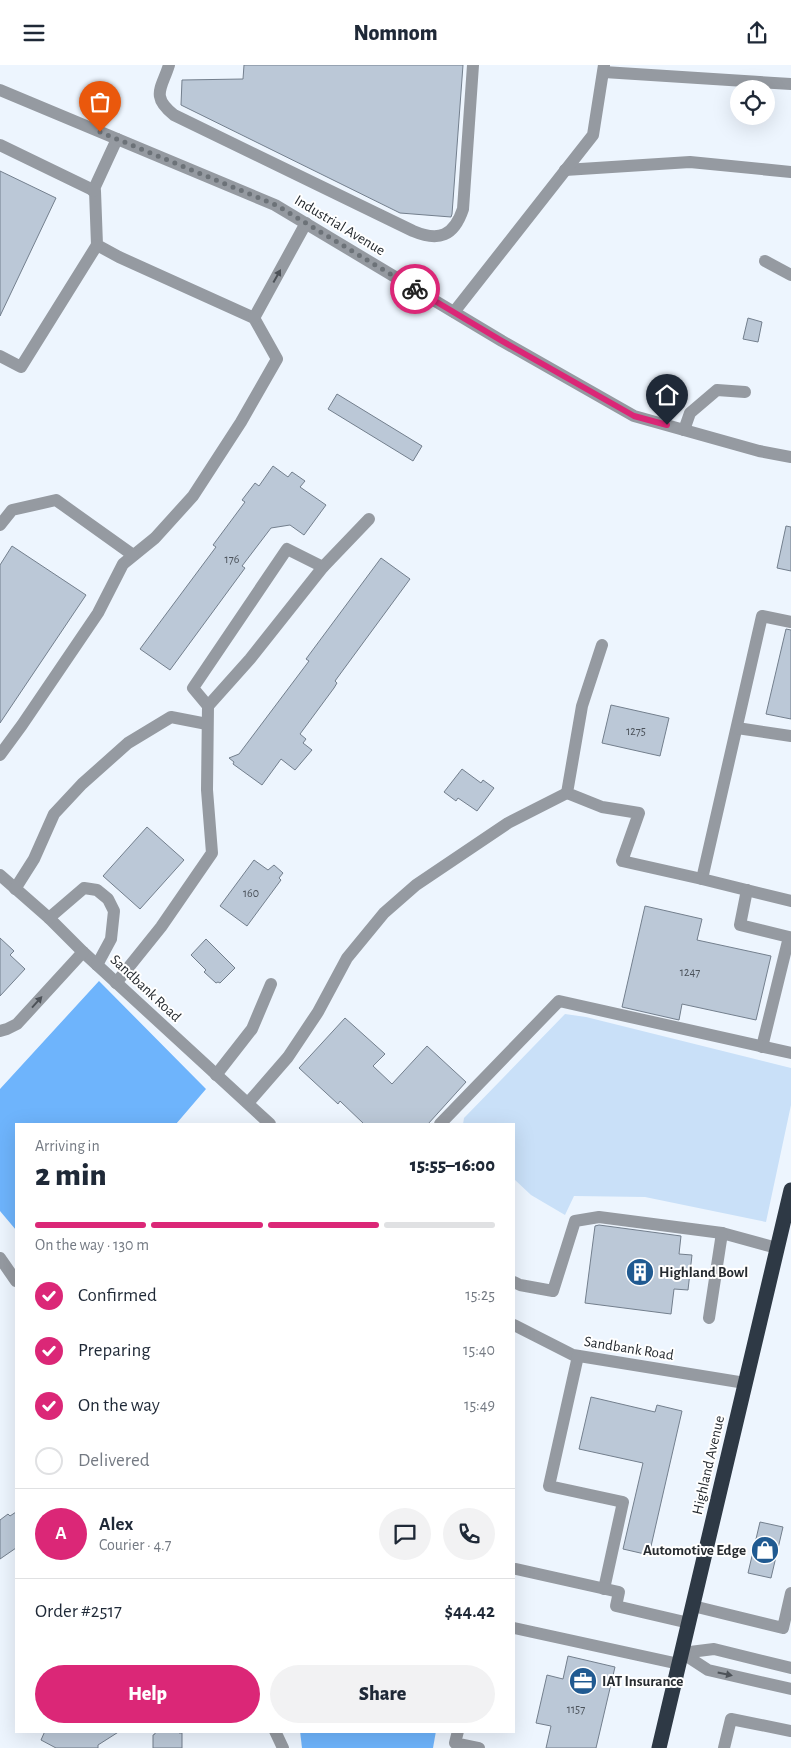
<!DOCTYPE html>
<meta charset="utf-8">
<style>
:root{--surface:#fff;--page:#f2f2f3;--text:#1f2937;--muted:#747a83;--line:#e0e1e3;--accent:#db2777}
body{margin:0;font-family:"Alegreya Sans",sans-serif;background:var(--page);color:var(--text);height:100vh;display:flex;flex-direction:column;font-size:19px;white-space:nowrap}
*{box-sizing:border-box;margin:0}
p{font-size:16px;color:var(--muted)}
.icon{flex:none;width:28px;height:28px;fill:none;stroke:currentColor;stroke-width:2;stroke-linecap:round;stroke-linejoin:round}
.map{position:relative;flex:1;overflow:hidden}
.details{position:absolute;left:15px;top:1058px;width:500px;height:610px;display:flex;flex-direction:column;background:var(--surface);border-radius:0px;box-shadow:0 5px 20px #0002}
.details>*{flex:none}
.tools{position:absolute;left:730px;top:15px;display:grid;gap:10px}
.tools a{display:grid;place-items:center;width:45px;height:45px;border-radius:50%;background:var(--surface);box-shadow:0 5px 20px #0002;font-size:25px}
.pin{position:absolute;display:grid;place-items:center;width:42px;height:42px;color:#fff;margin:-51px -21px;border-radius:50% 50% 50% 0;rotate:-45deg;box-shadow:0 0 5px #0007}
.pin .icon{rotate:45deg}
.courier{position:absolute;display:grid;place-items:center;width:50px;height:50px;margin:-25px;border:4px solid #db2777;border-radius:50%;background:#fff;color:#222;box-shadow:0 1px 6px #0007}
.summary em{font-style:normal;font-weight:800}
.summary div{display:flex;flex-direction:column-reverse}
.summary{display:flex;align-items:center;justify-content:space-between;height:85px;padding:0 20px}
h1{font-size:32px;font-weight:800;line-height:38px}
.bar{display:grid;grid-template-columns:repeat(4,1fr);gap:8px 5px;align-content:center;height:60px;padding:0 20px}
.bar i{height:6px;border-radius:4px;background:var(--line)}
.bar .current{background:var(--accent)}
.bar p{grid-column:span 4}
.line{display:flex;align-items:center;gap:12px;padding:0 20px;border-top:1px solid var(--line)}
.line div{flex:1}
.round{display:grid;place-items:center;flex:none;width:52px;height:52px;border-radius:26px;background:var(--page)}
ol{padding:0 20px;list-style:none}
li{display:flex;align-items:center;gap:15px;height:55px}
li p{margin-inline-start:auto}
li .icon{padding:5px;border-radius:50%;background:var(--accent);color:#fff;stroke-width:4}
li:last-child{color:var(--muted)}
li i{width:28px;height:28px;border:2px solid var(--line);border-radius:50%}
.action{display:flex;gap:10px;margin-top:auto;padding:10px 20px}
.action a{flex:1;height:58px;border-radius:30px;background:var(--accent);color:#fff;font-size:20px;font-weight:800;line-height:58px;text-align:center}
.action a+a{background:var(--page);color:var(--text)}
header{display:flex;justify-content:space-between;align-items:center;height:65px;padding:0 20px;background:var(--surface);font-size:22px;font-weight:800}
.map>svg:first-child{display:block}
.green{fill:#c9e0f8}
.forest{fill:#6eb4fc}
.building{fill:#bbc8d7;stroke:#737f8d}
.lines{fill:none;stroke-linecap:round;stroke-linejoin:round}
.minor{stroke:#959aa1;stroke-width:12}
.highway{stroke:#2e3945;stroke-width:15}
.oneway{fill:#4d5258}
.done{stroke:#6c7278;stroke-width:5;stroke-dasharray:0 9}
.route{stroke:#db2777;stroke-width:6}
.labels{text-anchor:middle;stroke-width:4;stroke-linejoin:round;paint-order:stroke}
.number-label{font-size:12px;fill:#4b525a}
.street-label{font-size:15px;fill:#262b30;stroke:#fff}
.poi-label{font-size:15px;font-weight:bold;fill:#262b30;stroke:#fff;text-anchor:start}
</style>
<header><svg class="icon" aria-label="menu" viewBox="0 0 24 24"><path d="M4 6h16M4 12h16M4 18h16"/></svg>Nomnom<svg class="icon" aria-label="share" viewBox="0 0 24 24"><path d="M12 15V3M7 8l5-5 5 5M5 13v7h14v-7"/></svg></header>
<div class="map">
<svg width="791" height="1683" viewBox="0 0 791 1683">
<rect width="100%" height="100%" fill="#edf5fe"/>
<path class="green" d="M565 949 586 952 791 1003V1040L766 1157 645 1132 574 1131 565 1150 531 1130 514 1114V1059H463L464 1053Z"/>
<g class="forest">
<path d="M99 916 206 1024 176 1059H16V1165L0 1146V1024Z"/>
<path d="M300 1666H436L433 1683H302Z"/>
</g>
<g class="building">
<path d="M244 0H463L452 149 451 152 400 148 181 40 182 15 243 14Z"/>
<path d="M0 106 56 133 0 251Z"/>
<path d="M748 253 762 257 758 277 743 274Z"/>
<path d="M337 329 422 381 413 396 328 344Z"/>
<path d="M273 401 288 412 292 407 305 416 300 422 326 440 304 470 290 460 271 463 242 501 245 503 170 605 140 584 216 482 213 480 245 437 242 435 255 418 259 421Z"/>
<path d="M786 461 791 462V506L777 503Z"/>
<path d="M12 481 86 530 0 658V500Z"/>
<path d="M381 493 410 514 335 616 337 618 334 623 300 669 306 674 303 678 312 685 295 705 281 694 262 720 233 699 234 697 229 693 239 689 309 596 306 594Z"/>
<path d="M786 564 791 565V654L766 649Z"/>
<path d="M611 640 669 653 660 691 602 678Z"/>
<path d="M462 704 481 718 483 715 494 723 477 746 458 733 456 736 444 727Z"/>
<path d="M147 762 184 795 140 844 103 811Z"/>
<path d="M254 795 268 805 274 800 283 808 279 813 281 815 247 861 220 841Z"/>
<path d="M645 841 702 854 697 875 771 891 756 955 682 939 679 955 622 942Z"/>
<path d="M0 873 14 886 10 890 25 904 0 931Z"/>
<path d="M206 874 235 903 220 918 218 917 216 918 204 907 206 905 191 890Z"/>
<path d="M345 953 385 989 373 1001 392 1019 427 981 466 1017 428 1059H364L340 1036 338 1039 299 1003Z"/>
<path d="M599 1160 681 1171 679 1189 692 1190 688 1225 674 1224 671 1249 585 1238 595 1161Z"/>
<path d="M591 1332 655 1347 657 1340 682 1346 649 1490 623 1484 643 1398 579 1384Z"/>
<path d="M16 1447V1483L0 1494V1455L8 1449 10 1451Z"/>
<path d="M760 1457 783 1462 771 1513 748 1508Z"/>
<path d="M568 1591 615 1602 596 1683H546L551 1661 536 1658 547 1610 563 1614Z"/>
<path d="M45 1666H120L98 1680V1683H56L41 1675Z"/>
<path d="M155 1666H179V1668H182V1683H153V1670L155 1669Z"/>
</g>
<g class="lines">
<g class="minor">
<path d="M169 0C162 23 150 31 174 50L413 166C439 177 454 171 463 144L473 0"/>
<path d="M604 7 791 19"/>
<path d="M0 25 275 140 502 276 634 351 759 386 791 392"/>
<path d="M0 80 95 126 97 180 119 192 254 253 277 294 241 357 193 431 155 473 123 499 98 548 22 660 0 690"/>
<path d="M565 105 690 97 791 107"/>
<path d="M93 126 117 74"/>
<path d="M765 196 791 210"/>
<path d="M454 247 593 70 604 0"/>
<path d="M254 253 306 158"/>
<path d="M0 291 21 302 97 180"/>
<path d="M684 365 690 348 717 325 745 327"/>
<path d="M0 460 12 445 56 435 133 490"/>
<path d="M791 557 762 551 702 814 791 836"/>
<path d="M602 580 582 641 567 728 602 742 639 748 622 796 702 814"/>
<path d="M208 641 193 623 287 484 323 502"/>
<path d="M737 663 791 671"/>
<path d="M0 810 49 853 83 887 270 1059"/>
<path d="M15 824 34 794 54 749 82 719 128 678 171 652 207 659"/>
<path d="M747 825 740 860 789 872 762 982"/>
<path d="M49 853 84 823 97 825 108 834 114 846 111 874 97 900"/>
<path d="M116 918 161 862 212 788 207 725 208 641 250 594 323 502 369 454"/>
<path d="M0 966 7 964 17 959 83 887"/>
<path d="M216 1010 252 964 271 919"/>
<path d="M248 1038 288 992 318 947 347 893 384 848 416 820 508 758 567 728"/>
<path d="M440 1059 559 936 791 988"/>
<path d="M0 1193 16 1216"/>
<path d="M514 1217 520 1220 553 1226 575 1156 599 1152 722 1168 777 1183"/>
<path d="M709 1253 722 1168"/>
<path d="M514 1260 573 1290 745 1318"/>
<path d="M578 1291 549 1421 623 1437 604 1524"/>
<path d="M516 1504 619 1527 616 1541 689 1558"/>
<path d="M693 1541 783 1563 791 1528"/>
<path d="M514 1563 679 1599"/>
<path d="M682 1588 708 1605 791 1624"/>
<path d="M682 1588 714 1584 791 1603"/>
<path d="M275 1666 283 1683"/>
<path d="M458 1666 455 1678 479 1683"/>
<path d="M724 1683 731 1654 791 1666"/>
</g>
<path class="highway" d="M659 1683 791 1125"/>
</g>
<defs><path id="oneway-solid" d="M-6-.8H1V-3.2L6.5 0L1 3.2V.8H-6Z" transform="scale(1.25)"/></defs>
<g class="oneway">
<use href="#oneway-solid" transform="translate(277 211) rotate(-61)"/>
<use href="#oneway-solid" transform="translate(37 937) rotate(-48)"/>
<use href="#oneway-solid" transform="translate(725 1609) rotate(12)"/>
</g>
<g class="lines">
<path class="done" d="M100 67 276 140 415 224"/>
<path class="route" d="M415 224 502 276 634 351 667 360"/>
</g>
<defs>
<symbol id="building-disc" viewBox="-11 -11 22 22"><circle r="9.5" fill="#205a91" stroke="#fff"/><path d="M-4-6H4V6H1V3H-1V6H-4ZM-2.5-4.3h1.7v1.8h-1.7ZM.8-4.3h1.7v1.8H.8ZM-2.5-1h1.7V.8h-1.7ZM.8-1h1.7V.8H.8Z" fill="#fff"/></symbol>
<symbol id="shop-disc" viewBox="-11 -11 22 22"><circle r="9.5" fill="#205a91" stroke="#fff"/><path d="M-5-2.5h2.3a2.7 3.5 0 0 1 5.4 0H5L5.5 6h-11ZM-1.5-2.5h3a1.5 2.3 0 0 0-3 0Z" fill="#fff"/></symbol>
<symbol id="office-disc" viewBox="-11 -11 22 22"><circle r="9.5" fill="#205a91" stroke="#fff"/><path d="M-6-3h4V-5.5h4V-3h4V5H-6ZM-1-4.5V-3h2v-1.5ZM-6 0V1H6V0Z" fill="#fff"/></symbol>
</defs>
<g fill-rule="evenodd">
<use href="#building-disc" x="624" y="1191" width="32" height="32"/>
<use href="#shop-disc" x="749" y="1469" width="32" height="32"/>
<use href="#office-disc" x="567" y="1600" width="32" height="32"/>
</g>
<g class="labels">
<g class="number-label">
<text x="232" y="498">176</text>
<text x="636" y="670">1275</text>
<text x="251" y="832">160</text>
<text x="690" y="911">1247</text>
<text x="576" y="1648">1157</text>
</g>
<g class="street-label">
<text transform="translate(340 160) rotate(31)" y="5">Industrial Avenue</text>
<text transform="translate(146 923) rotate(43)" y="5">Sandbank Road</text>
<text transform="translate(629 1283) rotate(9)" y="5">Sandbank Road</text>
<text transform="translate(708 1400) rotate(-77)" y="5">Highland Avenue</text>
</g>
<g class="poi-label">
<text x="659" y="1212">Highland Bowl</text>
<text x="746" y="1490" text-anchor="end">Automotive Edge</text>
<text x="602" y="1621">IAT Insurance</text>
</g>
</g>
</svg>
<div class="tools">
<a><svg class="icon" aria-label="locate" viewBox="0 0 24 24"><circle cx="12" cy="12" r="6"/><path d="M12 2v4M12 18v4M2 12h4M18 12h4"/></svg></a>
</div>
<div class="pin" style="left:100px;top:67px;background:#ea580c"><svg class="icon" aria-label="bag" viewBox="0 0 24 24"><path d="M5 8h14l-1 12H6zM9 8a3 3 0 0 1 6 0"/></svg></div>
<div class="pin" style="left:667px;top:360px;background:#1f2937"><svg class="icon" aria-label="home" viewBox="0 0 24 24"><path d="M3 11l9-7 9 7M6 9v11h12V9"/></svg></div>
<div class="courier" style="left:415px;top:224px"><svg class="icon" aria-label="bike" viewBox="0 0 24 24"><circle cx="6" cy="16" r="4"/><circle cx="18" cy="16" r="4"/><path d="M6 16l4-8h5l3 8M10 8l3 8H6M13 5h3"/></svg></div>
<section class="details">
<div class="summary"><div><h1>2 min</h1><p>Arriving in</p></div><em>15:55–16:00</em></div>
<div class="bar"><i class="current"></i><i class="current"></i><i class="current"></i><i></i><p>On the way · 130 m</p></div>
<ol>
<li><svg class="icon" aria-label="check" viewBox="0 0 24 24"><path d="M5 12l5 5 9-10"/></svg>Confirmed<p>15:25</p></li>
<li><svg class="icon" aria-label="check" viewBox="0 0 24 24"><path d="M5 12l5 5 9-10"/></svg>Preparing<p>15:40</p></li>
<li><svg class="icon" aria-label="check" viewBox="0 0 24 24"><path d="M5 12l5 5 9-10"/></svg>On the way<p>15:49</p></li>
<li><i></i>Delivered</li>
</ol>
<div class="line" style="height:90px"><b class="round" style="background:var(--accent);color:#fff">A</b><div><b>Alex</b><p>Courier · 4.7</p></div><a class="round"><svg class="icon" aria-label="chat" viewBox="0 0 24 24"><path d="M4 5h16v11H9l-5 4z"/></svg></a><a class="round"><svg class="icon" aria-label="phone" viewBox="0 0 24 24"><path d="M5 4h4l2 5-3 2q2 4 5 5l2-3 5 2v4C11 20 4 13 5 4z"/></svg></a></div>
<div class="line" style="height:65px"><div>Order #2517</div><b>$44.42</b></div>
<div class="action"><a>Help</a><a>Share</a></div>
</section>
</div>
